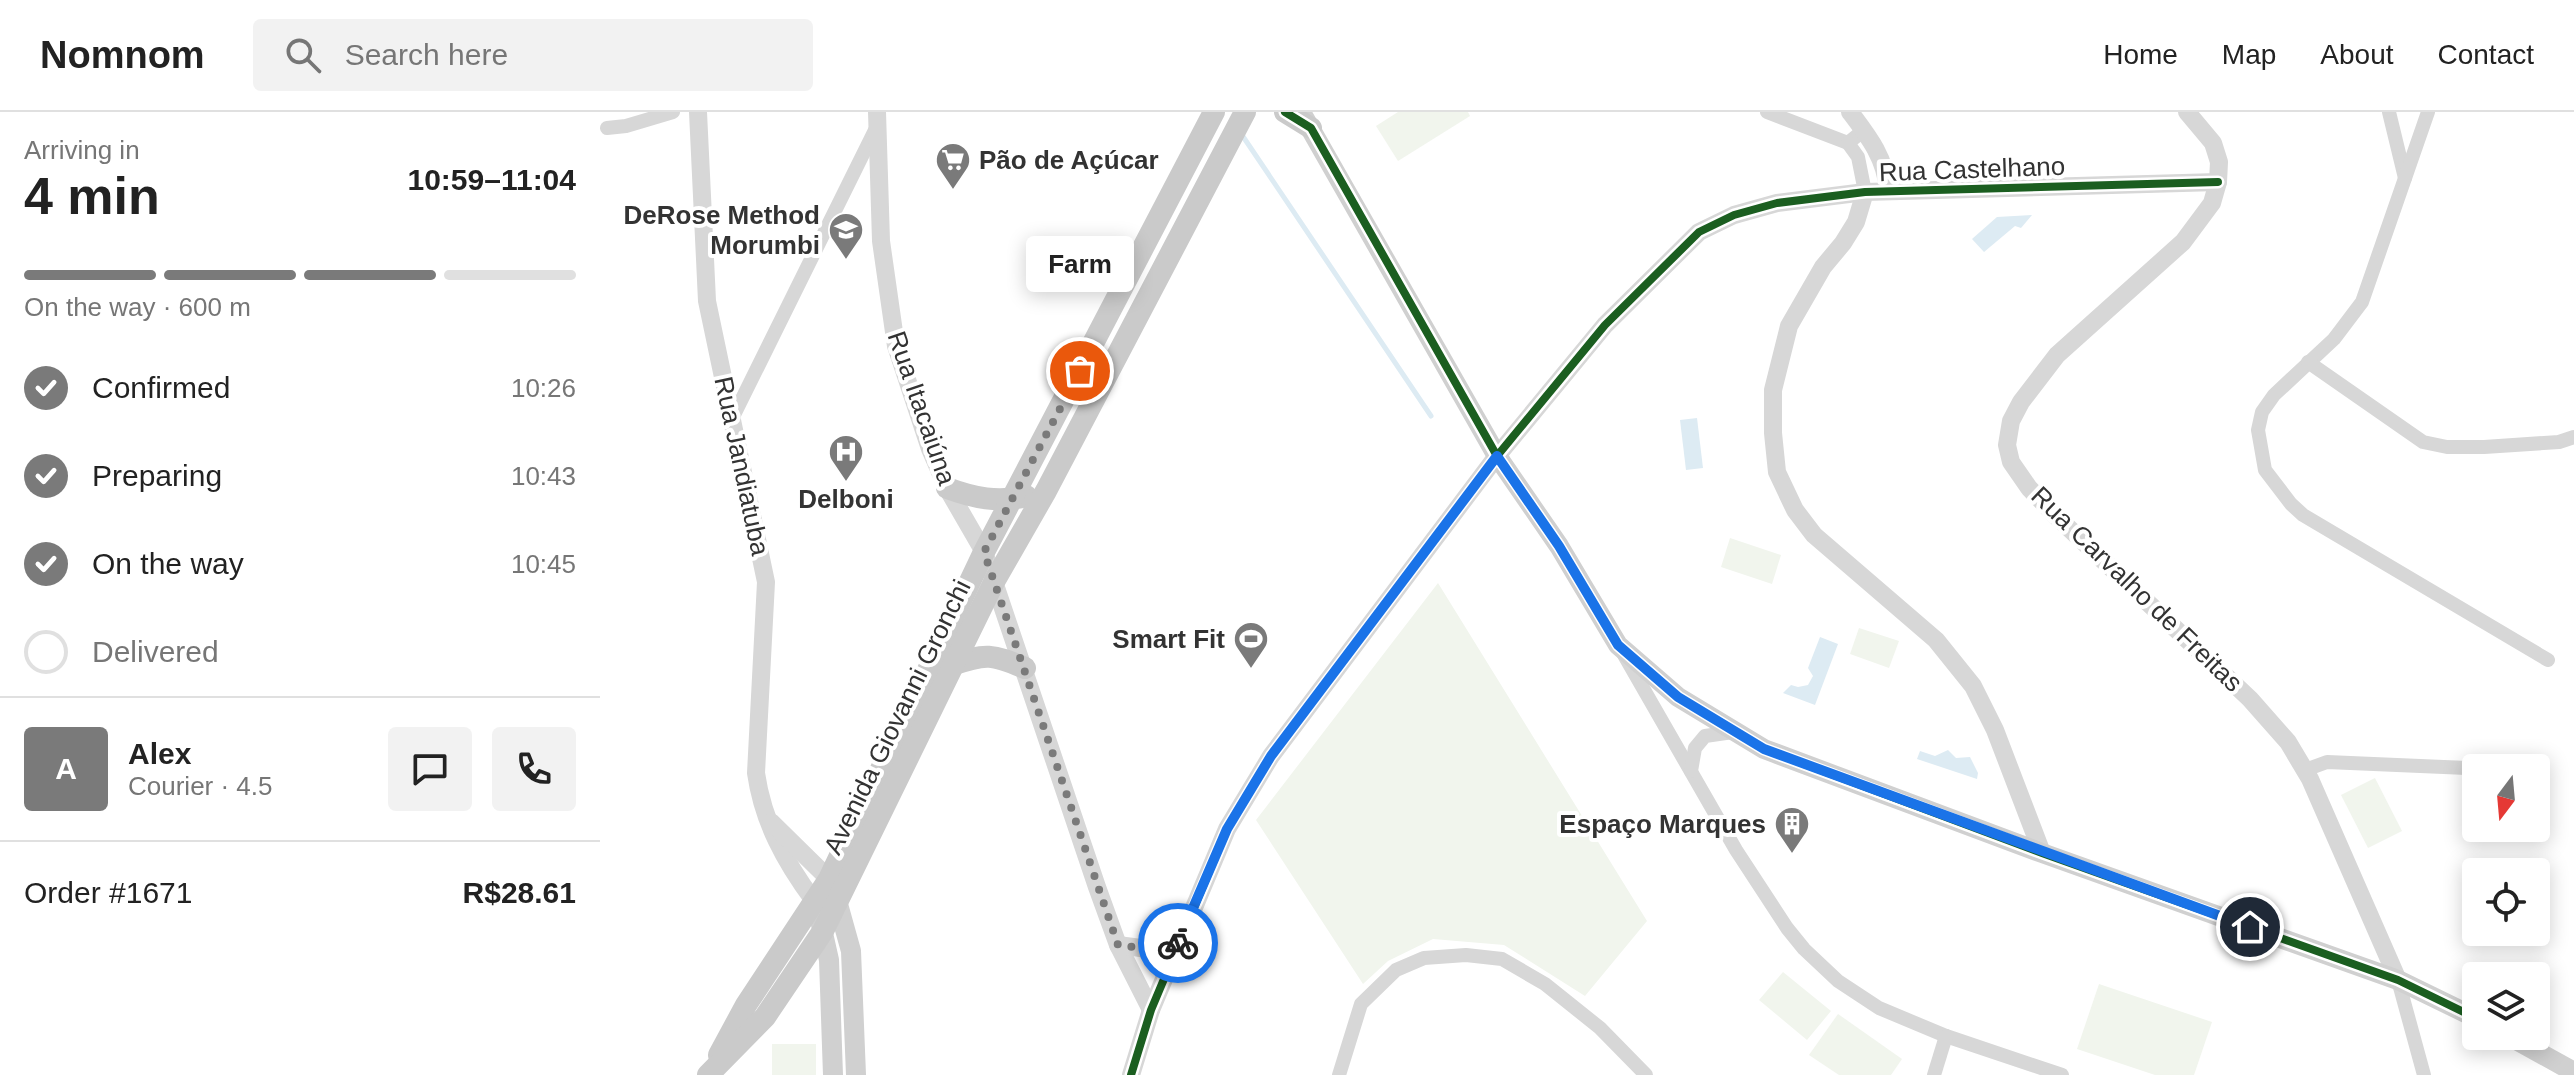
<!DOCTYPE html>
<meta charset="utf-8">
<style>
:root{--surface:#fff;--page:#f2f2f2;--text:#222;--muted:#767676;--line:#e0e0e0;--accent:#7a7a7a}
body{margin:0;font-family:Arial,sans-serif;background:var(--page);color:var(--text);height:100vh;display:flex;flex-direction:column;font-size:30px;white-space:nowrap}
*{box-sizing:border-box;margin:0}
p{font-size:26px;color:var(--muted)}
.icon{flex:none;width:44px;height:44px;fill:none;stroke:currentColor;stroke-width:2;stroke-linecap:round;stroke-linejoin:round}
.map{position:relative;flex:1;overflow:hidden}
.panel{display:flex;flex-direction:column;background:var(--surface);width:600px}
.panel>*{flex:none}
.needle{width:52px;rotate:196deg}
.fabs{position:absolute;left:1862px;top:642px;display:grid;gap:16px}
.fabs a{display:grid;place-items:center;width:88px;height:88px;border-radius:8px;background:var(--surface);box-shadow:0 4px 20px #0003;font-size:40px}
.pin{position:absolute;display:grid;place-items:center;width:68px;height:68px;color:#fff;margin:-34px;border:4px solid #fff;border-radius:50%;box-shadow:0 2px 8px #0007}
.courier{position:absolute;display:grid;place-items:center;width:80px;height:80px;margin:-40px;border:6px solid #1a73e8;border-radius:50%;background:#fff;color:#222;box-shadow:0 2px 10px #0007}
.bubble{position:absolute;height:56px;border-radius:8px;background:var(--surface);box-shadow:0 4px 20px #0003;font-size:26px;font-weight:700;line-height:56px;text-align:center}
.overview em{font-style:normal;font-weight:700}
.overview div{display:flex;flex-direction:column-reverse}
.overview{display:flex;align-items:center;justify-content:space-between;height:136px;padding:0 24px}
h1{font-size:52px;font-weight:700;line-height:60px}
.bar{display:grid;grid-template-columns:repeat(4,1fr);gap:12px 8px;align-content:center;height:96px;padding:0 24px}
.bar i{height:10px;border-radius:6px;background:var(--line)}
.bar .selected{background:var(--accent)}
.bar p{grid-column:span 4}
.line{display:flex;align-items:center;gap:20px;padding:0 24px;border-top:2px solid var(--line)}
.line div{flex:1}
.round{display:grid;place-items:center;flex:none;width:84px;height:84px;border-radius:8px;background:var(--page)}
ol{padding:0 24px;list-style:none}
li{display:flex;align-items:center;gap:24px;height:88px}
li p{margin-inline-start:auto}
li .icon{padding:8px;border-radius:50%;background:var(--accent);color:#fff;stroke-width:4}
li:last-child{color:var(--muted)}
li i{width:44px;height:44px;border:4px solid var(--line);border-radius:50%}
header{display:flex;align-items:center;gap:48px;box-sizing:border-box;height:112px;padding:0 40px;background:var(--surface);border-bottom:2px solid var(--line)}
header strong{font-size:38px}
nav{display:flex;gap:44px;margin-inline-start:auto;font-size:28px}
.search{width:560px;height:72px;background:var(--page);display:flex;align-items:center;gap:20px;box-sizing:border-box;padding:0 28px;border-radius:8px;color:var(--muted);font-size:30px}
main{display:flex;flex:1;min-height:0}
.map>svg:first-child{display:block}
.green{fill:#f1f5ed}
.water{fill:#ddebf3}
.lines{fill:none;stroke-linecap:round;stroke-linejoin:round}
.stream{stroke:#ddebf3;stroke-width:5}
.minor{stroke:#d7d7d7;stroke-width:14}
.tertiary{stroke:#d7d7d7;stroke-width:18}
.secondary{stroke:#d0d0d0;stroke-width:20}
.primary{stroke:#cacaca;stroke-width:22}
.cycleway-casing{stroke:#fff;stroke-width:13}
.cycleway{stroke:#1b5e20;stroke-width:8}
.done{stroke:#7a7a7a;stroke-width:8;stroke-dasharray:0 14.4}
.route{stroke:#1a73e8;stroke-width:10}
.labels{text-anchor:middle;stroke-width:8;stroke-linejoin:round;paint-order:stroke}
.poi-label{font-size:26px;font-weight:bold;fill:#333;stroke:#fff;text-anchor:end}
.street-label{font-size:26px;fill:#333;stroke:#fff}
</style>
<header>
<strong>Nomnom</strong>
<div class="search"><svg class="icon" aria-label="search" viewBox="0 0 24 24"><circle cx="10" cy="10" r="6"/><path d="M15 15l6 6"/></svg>Search here</div>
<nav><a>Home</a><a>Map</a><a>About</a><a>Contact</a></nav>
</header>
<main>
<section class="panel">
<div class="overview"><div><h1>4 min</h1><p>Arriving in</p></div><em>10:59–11:04</em></div>
<div class="bar"><i class="selected"></i><i class="selected"></i><i class="selected"></i><i></i><p>On the way · 600 m</p></div>
<ol>
<li><svg class="icon" aria-label="check" viewBox="0 0 24 24"><path d="M5 12l5 5 9-10"/></svg>Confirmed<p>10:26</p></li>
<li><svg class="icon" aria-label="check" viewBox="0 0 24 24"><path d="M5 12l5 5 9-10"/></svg>Preparing<p>10:43</p></li>
<li><svg class="icon" aria-label="check" viewBox="0 0 24 24"><path d="M5 12l5 5 9-10"/></svg>On the way<p>10:45</p></li>
<li><i></i>Delivered</li>
</ol>
<div class="line" style="height:144px"><b class="round" style="background:var(--accent);color:#fff">A</b><div><b>Alex</b><p>Courier · 4.5</p></div><a class="round"><svg class="icon" aria-label="chat" viewBox="0 0 24 24"><path d="M4 5h16v11H9l-5 4z"/></svg></a><a class="round"><svg class="icon" aria-label="phone" viewBox="0 0 24 24"><path d="M5 4h4l2 5-3 2q2 4 5 5l2-3 5 2v4C11 20 4 13 5 4z"/></svg></a></div>
<div class="line" style="height:104px"><div>Order #1671</div><b>R$28.61</b></div>
</section>
<div class="map">
<svg width="1974" height="963" viewBox="0 0 1974 963">
<rect width="100%" height="100%" fill="#fff"/>
<g class="green">
<path d="M798 0H868L870 4 798 49 776 14Z"/>
<path d="M1130 426 1181 443 1172 472 1121 455Z"/>
<path d="M838 471 1047 809 985 884 904 833 833 827 788 849 763 872 656 708Z"/>
<path d="M1259 516 1299 529 1289 556 1250 542Z"/>
<path d="M1775 666 1802 719 1768 736 1741 683Z"/>
<path d="M1183 860 1231 899 1207 928 1159 888Z"/>
<path d="M1499 872 1612 910 1594 963H1555L1477 937Z"/>
<path d="M1238 902 1302 947 1291 963H1239L1209 943Z"/>
<rect x="172" y="932" width="44" height="31"/>
</g>
<g class="water">
<path d="M1432 103 1421 116 1415 114 1384 140 1372 127 1397 105Z"/>
<path d="M1097 306 1103 356 1086 358 1080 308Z"/>
<path d="M1220 525 1238 532 1215 593 1183 581 1191 573 1198 575 1208 573 1213 564 1208 556Z"/>
<path d="M1348 638 1356 646 1370 645 1378 661 1377 667 1317 647 1320 639 1335 644Z"/>
</g>
<g class="lines">
<path class="stream" d="M642 23 831 304"/>
<g class="minor">
<path d="M1167 0 1248 31 1264 18"/>
<path d="M1789 0 1805 66"/>
<path d="M1828 0 1762 190 1734 227 1674 283 1662 300 1658 318 1665 358 1691 392 1703 403 1948 548"/>
<path d="M7 16 26 14 73 0"/>
<path d="M1248 31 1258 45 1265 80"/>
<path d="M1708 250 1823 330 1847 335H1884L1959 330 1974 325"/>
<path d="M132 307 277 14"/>
<path d="M1024 543 1136 738 1187 816 1204 837 1238 869 1279 896 1346 924 1462 963"/>
<path d="M1705 658 1727 650 1867 656"/>
<path d="M1091 659 1095 636 1105 624 1133 620"/>
<path d="M1798 868 1824 963"/>
<path d="M739 963 761 892 796 858 824 846 866 843 902 847 945 872 1000 916 1046 963"/>
<path d="M1334 963 1346 924"/>
</g>
<g class="tertiary">
<path d="M98 0 107 189 166 470 156 661C163 710 185 750 214 789"/>
<path d="M277 0 281 129 296 234 330 337 347 376 384 440 497 775 518 833 551 898"/>
<path d="M1250 0C1269 25 1286 47 1288 79"/>
<path d="M1587 0 1613 31 1619 50 1618 70 1612 91 1583 130 1457 243 1421 290 1411 309 1407 333 1411 350 1429 376 1456 404 1650 587 1688 630 1710 667 1798 868"/>
<path d="M1265 80 1256 110 1243 131 1223 155 1189 214 1173 278V321L1177 360 1195 398 1214 423 1336 528 1373 574 1395 618 1442 741"/>
<path d="M171 710 229 767"/>
<path d="M518 833 548 837 580 830"/>
<path d="M531 963 551 898 627 717 671 644 897 344 1005 213 1099 120 1134 103 1177 91 1265 80 1618 70"/>
</g>
<g class="secondary">
<path d="M702 2 897 344 959 434 1018 533 1078 585 1164 637 1442 741 1798 868 1876 906"/>
<path d="M234 778 251 839 256 963"/>
<path d="M220 808 229 848 233 963"/>
<path d="M1909 924 1974 960"/>
</g>
<g class="primary">
<path d="M685 0 711 16"/>
<path d="M347 376C374 386 398 391 426 384"/>
<path d="M352 553C386 541 392 542 425 556"/>
<path d="M119 943 146 893 229 767 384 440 614 0"/>
<path d="M108 963 165 905 223 819 395 468 446 379 645 0"/>
</g>
<defs>
<g id="cycleway">
<path d="M685 0 711 16 897 344 959 434 1018 533 1078 585 1164 637 1442 741 1798 868 1876 906"/>
<path d="M531 963 551 898 627 717 671 644 897 344 1005 213 1099 120 1134 103 1177 91 1265 80 1618 70"/>
</g>
</defs>
<use href="#cycleway" class="cycleway-casing"/>
<use href="#cycleway" class="cycleway"/>
</g>
<g class="lines">
<path class="done" d="M480 259 384 440 518 833 548 837 578 831"/>
<path class="route" d="M578 831 627 717 671 644 897 344 959 434 1018 533 1078 585 1164 637 1650 815"/>
</g>
<defs>
<symbol id="supermarket-pin" viewBox="-11 -11 22 30"><path d="M0 17L-7.5 6A9.5 9.5 0 1 1 7.5 6Z" fill="#7a7a7a" stroke="#fff"/><path d="M-6-5.5h2.5l.6 2H6L4.5 2H-2.5L-4.4-4H-6ZM-1.5 3.2a1.3 1.3 0 1 0 .1 0ZM3 3.2a1.3 1.3 0 1 0 .1 0Z" fill="#fff"/></symbol>
<symbol id="university-pin" viewBox="-11 -11 22 30"><path d="M0 17L-7.5 6A9.5 9.5 0 1 1 7.5 6Z" fill="#7a7a7a" stroke="#fff"/><path d="M0-5L7-2L0 1L-7-2ZM-4 1L0 2.5L4 1V4Q0 6-4 4Z" fill="#fff"/></symbol>
<symbol id="hospital-pin" viewBox="-11 -11 22 30"><path d="M0 17L-7.5 6A9.5 9.5 0 1 1 7.5 6Z" fill="#7a7a7a" stroke="#fff"/><path d="M-5-5h3v3.5h4V-5h3V5h-3V1.5h-4V5h-3Z" fill="#fff"/></symbol>
<symbol id="stadium-pin" viewBox="-11 -11 22 30"><path d="M0 17L-7.5 6A9.5 9.5 0 1 1 7.5 6Z" fill="#7a7a7a" stroke="#fff"/><path d="M0-5a6.5 5 0 1 0 0 10a6.5 5 0 1 0 0-10ZM-3.5-1.8h7v3.6h-7Z" fill="#fff"/></symbol>
<symbol id="building-pin" viewBox="-11 -11 22 30"><path d="M0 17L-7.5 6A9.5 9.5 0 1 1 7.5 6Z" fill="#7a7a7a" stroke="#fff"/><path d="M-4-6H4V6H1V3H-1V6H-4ZM-2.5-4.3h1.7v1.8h-1.7ZM.8-4.3h1.7v1.8H.8ZM-2.5-1h1.7V.8h-1.7ZM.8-1h1.7V.8H.8Z" fill="#fff"/></symbol>
</defs>
<g fill-rule="evenodd">
<use href="#supermarket-pin" x="333" y="28" width="40" height="54"/>
<use href="#university-pin" x="226" y="98" width="40" height="54"/>
<use href="#hospital-pin" x="226" y="320" width="40" height="54"/>
<use href="#stadium-pin" x="631" y="507" width="40" height="54"/>
<use href="#building-pin" x="1172" y="692" width="40" height="54"/>
</g>
<g class="labels">
<g class="poi-label">
<text x="379" y="57" text-anchor="start">Pão de Açúcar</text>
<text x="220" y="112">DeRose Method<tspan x="220" dy="30">Morumbi</tspan></text>
<text x="246" y="396" text-anchor="middle">Delboni</text>
<text x="625" y="536">Smart Fit</text>
<text x="1166" y="721">Espaço Marques</text>
</g>
<g class="street-label">
<text transform="translate(1372 57) rotate(-2)" y="9">Rua Castelhano</text>
<text transform="translate(322 296) rotate(71)" y="9">Rua Itacaiúna</text>
<text transform="translate(142 354) rotate(78)" y="9">Rua Jandiatuba</text>
<text transform="translate(1537 477) rotate(44)" y="9">Rua Carvalho de Freitas</text>
<text transform="translate(297 605) rotate(-64)" y="9">Avenida Giovanni Gronchi</text>
</g>
</g>
</svg>
<div class="fabs">
<a><svg class="needle" viewBox="-14 -14 28 28"><path d="M0-13l5 13h-10z" fill="#e53935"/><path d="M0 13l5-13h-10z" fill="#767676"/></svg></a>
<a><svg class="icon" aria-label="locate" viewBox="0 0 24 24"><circle cx="12" cy="12" r="6"/><path d="M12 2v4M12 18v4M2 12h4M18 12h4"/></svg></a>
<a><svg class="icon" aria-label="layers" viewBox="0 0 24 24"><path d="M12 4l9 5-9 5-9-5zM3 14l9 5 9-5"/></svg></a>
</div>
<div class="pin" style="left:480px;top:259px;background:#ea580c"><svg class="icon" aria-label="bag" viewBox="0 0 24 24"><path d="M5 8h14l-1 12H6zM9 8a3 3 0 0 1 6 0"/></svg></div>
<div class="pin" style="left:1650px;top:815px;background:#1f2937"><svg class="icon" aria-label="home" viewBox="0 0 24 24"><path d="M3 11l9-7 9 7M6 9v11h12V9"/></svg></div>
<div class="courier" style="left:578px;top:831px"><svg class="icon" aria-label="bike" viewBox="0 0 24 24"><circle cx="6" cy="16" r="4"/><circle cx="18" cy="16" r="4"/><path d="M6 16l4-8h5l3 8M10 8l3 8H6M13 5h3"/></svg></div>
<div class="bubble" style="left:426px;top:124px;width:108px">Farm</div>
</div>
</main>
